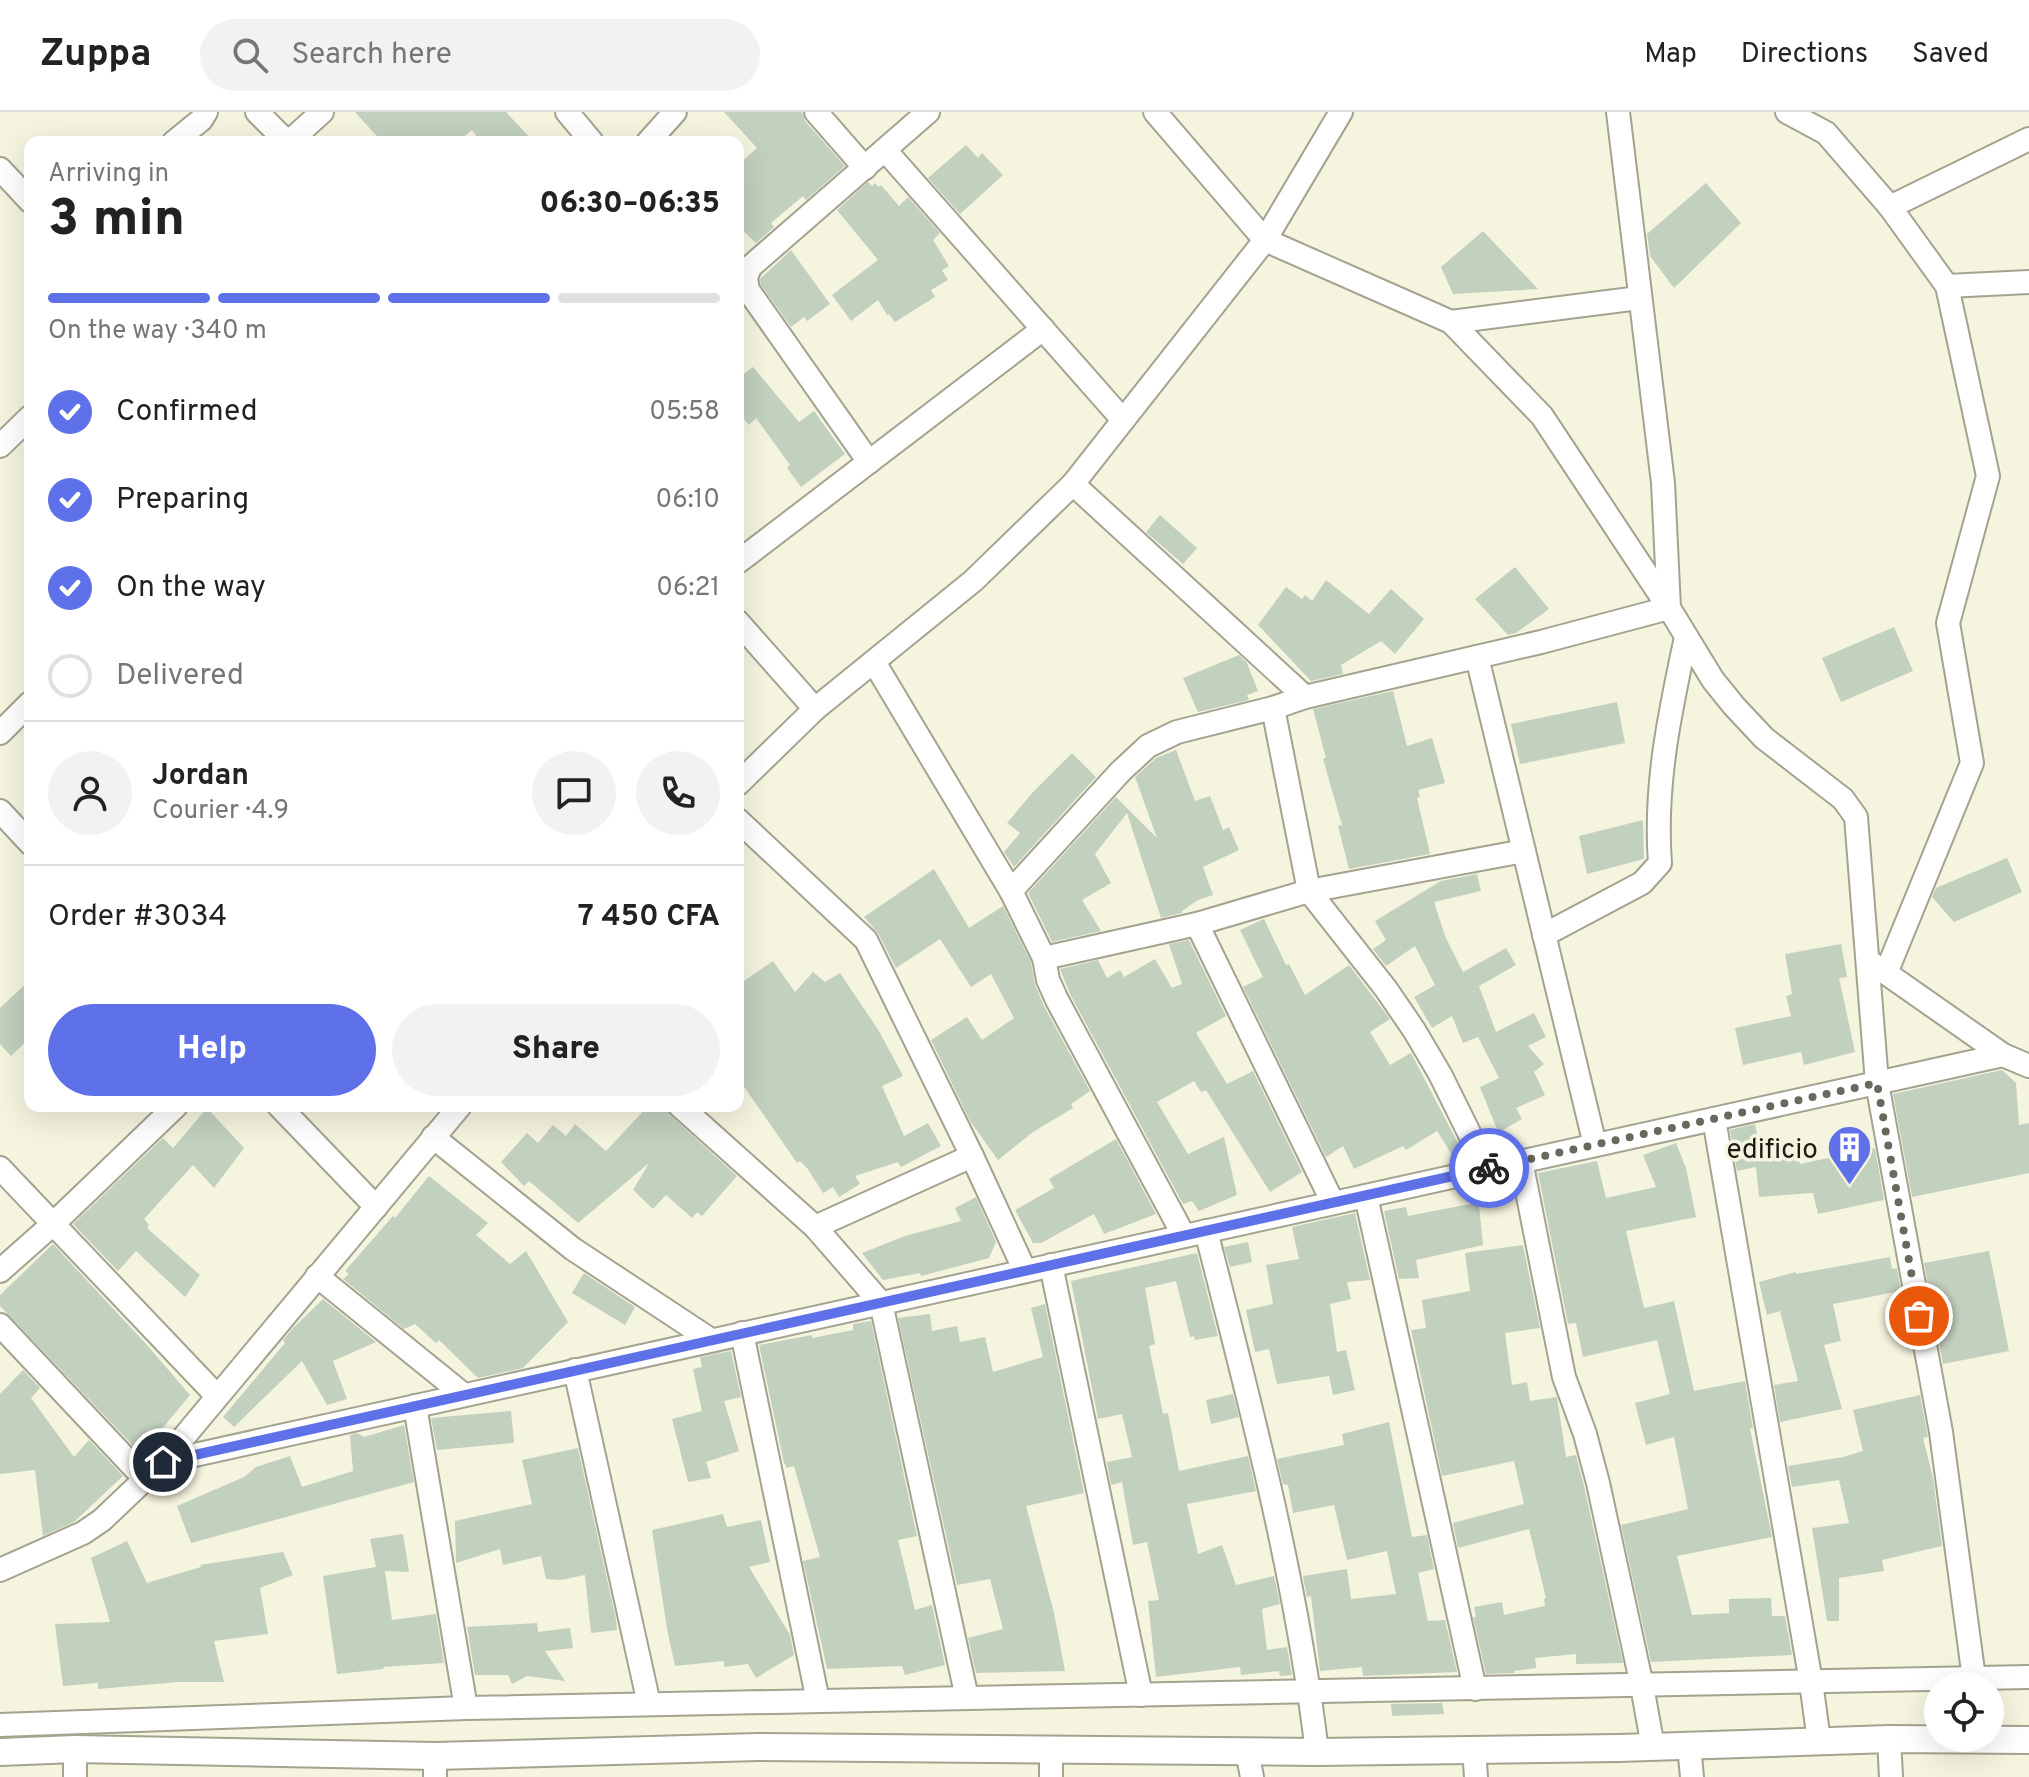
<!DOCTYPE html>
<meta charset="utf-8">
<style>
:root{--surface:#fff;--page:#f2f2f2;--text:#222;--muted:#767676;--line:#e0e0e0;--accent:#5e71e8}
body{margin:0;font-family:Overpass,sans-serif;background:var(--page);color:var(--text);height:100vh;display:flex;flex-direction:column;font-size:30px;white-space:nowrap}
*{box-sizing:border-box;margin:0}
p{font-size:26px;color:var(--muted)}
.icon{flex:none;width:44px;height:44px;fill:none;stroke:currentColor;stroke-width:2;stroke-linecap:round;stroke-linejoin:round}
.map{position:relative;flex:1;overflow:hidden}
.sheet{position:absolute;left:24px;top:24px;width:720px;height:976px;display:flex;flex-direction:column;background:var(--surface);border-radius:16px;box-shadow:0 8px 32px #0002}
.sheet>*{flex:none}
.fabs{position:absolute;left:1924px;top:1560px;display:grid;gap:16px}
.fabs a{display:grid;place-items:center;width:80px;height:80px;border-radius:50%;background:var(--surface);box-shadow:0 8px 32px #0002;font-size:40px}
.pin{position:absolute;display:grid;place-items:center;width:68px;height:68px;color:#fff;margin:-34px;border:4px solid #fff;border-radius:50%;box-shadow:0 2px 8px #0007}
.courier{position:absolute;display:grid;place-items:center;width:80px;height:80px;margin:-40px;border:6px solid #5e71e8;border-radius:50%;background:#fff;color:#222;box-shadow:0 2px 10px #0007}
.head em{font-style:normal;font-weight:800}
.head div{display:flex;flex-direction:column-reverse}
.head{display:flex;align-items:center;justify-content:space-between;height:136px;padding:0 24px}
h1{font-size:52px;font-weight:800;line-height:60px}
.bar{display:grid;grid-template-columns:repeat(4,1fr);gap:12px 8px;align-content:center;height:96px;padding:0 24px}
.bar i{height:10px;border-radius:6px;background:var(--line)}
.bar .active{background:var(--accent)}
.bar p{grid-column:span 4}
.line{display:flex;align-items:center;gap:20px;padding:0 24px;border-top:2px solid var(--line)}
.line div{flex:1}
.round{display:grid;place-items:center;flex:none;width:84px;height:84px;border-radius:42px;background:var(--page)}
ol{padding:0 24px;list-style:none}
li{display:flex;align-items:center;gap:24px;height:88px}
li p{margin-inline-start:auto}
li .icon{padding:8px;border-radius:50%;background:var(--accent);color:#fff;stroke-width:4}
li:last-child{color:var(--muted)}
li i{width:44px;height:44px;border:4px solid var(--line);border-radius:50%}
.cta{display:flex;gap:16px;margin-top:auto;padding:16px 24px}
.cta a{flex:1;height:92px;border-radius:48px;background:var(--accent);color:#fff;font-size:32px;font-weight:800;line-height:92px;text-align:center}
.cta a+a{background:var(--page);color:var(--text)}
header{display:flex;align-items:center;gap:48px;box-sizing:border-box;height:112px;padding:0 40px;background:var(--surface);border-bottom:2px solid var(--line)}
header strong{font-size:38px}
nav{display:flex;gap:44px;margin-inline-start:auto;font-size:28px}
.search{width:560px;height:72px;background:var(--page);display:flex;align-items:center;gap:20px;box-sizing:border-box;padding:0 28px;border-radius:44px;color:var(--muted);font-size:30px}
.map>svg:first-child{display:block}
.building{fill:#c2d0be}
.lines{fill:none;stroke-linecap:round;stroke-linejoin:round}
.minor-casing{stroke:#a4a38f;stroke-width:26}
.tertiary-casing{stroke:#a4a38f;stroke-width:30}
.minor{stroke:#fff;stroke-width:22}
.tertiary{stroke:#fff;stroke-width:26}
.done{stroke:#69685c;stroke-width:8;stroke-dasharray:0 14.4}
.route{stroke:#5e71e8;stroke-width:10}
.labels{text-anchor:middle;stroke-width:7;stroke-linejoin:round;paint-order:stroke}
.poi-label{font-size:28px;fill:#1d1d15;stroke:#f5f4df;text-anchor:end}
</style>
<header>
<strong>Zuppa</strong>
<div class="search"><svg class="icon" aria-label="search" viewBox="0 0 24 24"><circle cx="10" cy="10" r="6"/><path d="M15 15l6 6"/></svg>Search here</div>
<nav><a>Map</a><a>Directions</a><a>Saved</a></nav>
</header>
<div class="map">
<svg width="2029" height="1665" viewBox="0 0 2029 1665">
<rect width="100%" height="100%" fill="#f5f4df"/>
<g class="building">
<path d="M355 0H506L534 30H481L472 18 458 30H382Z"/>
<path d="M724 0H802L805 9 845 54 806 88 803 84 771 111 774 115 756 131 738 114V53L757 36Z"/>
<path d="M966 33 978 46 982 41 1003 63 960 102 928 66Z"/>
<path d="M868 70 872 74 875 71 878 75 881 73 899 94 908 85 940 121 933 128 949 154 942 158 948 168 931 178 935 185 895 210 889 202 887 203 878 188 851 209 832 183 878 148 837 98Z"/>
<path d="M1706 71 1741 111 1674 176 1650 144 1647 122Z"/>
<path d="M1483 119 1538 177 1453 182 1441 155Z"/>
<path d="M791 138 830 192 807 209 804 205 791 215 761 173 760 167Z"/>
<path d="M753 255 799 310 814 299 845 342 801 375 787 356 790 353 756 306 749 313 738 300V266Z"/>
<path d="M1160 403 1197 436 1183 452 1146 420Z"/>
<path d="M1515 455 1549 497 1516 521 1508 523 1475 487Z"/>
<path d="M1326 468 1369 502 1391 477 1424 507 1395 542 1381 529 1341 553 1343 562 1311 569 1258 513 1286 475 1302 487 1305 483 1312 489Z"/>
<path d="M1894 515 1913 559 1841 590 1822 546Z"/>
<path d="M1239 543 1247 551 1258 579 1247 583 1249 588 1198 600 1183 566Z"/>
<path d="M1393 579 1407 634 1432 626 1445 671 1418 678 1420 685 1417 686 1430 742 1349 757 1338 714 1342 713 1323 647 1326 646 1313 597Z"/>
<path d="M1617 590 1625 631 1520 652 1511 612Z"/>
<path d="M1176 638 1195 689 1210 684 1223 718 1229 715 1239 738 1203 755 1213 783 1198 788 1182 799V801L1161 806 1127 701 1095 742 1111 771 1082 788 1101 819 1052 830 1028 781 1116 685 1157 726 1135 665 1156 646Z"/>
<path d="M1072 641 1096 665 1014 755 1004 740 1020 721 1007 711 1033 680Z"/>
<path d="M1643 708 1644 747 1587 762 1579 724Z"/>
<path d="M2007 746 2022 780 1954 810 1932 785 1936 776Z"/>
<path d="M934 757 969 816 1003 794 1031 850 1035 873 1044 894 1090 979 1071 992 1073 996 1033 1020 998 1048 970 1009 931 928 967 905 982 928 1014 906 991 862 971 875 940 827 896 856 878 821 864 805Z"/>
<path d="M1477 762 1481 779 1434 790 1445 824 1463 860 1506 836 1516 853 1479 874 1496 920 1534 901 1546 925 1528 934 1544 952 1534 960 1545 983 1516 996 1522 1007 1501 1019 1496 1015 1480 975 1499 966 1478 925 1463 931 1452 904 1432 916 1414 885 1435 873 1415 834 1386 854 1373 837 1386 828 1375 809 1441 769Z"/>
<path d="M1264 807 1286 853 1289 852 1305 883 1349 853 1390 907 1370 920 1390 953 1411 941 1461 1037 1452 1043 1437 1019 1406 1038 1403 1034 1354 1057 1343 1034 1326 1045 1243 875 1263 865 1240 818Z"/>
<path d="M1189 828 1226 904 1196 921 1227 972 1253 959 1302 1060 1270 1080 1206 978 1201 980 1194 969 1157 990 1188 1042 1224 1025 1237 1083 1199 1099 1192 1089 1183 1092 1070 882 1060 857 1098 848 1107 866 1120 858 1124 865 1155 847 1172 876 1182 872 1169 832Z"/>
<path d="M1841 832 1847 865 1839 866 1855 940 1804 953 1801 940 1743 953 1735 916 1791 904 1786 884 1792 882 1785 842Z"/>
<path d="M773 849 795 880 813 860 825 870 840 861 879 919 903 964 882 974 904 1024 928 1011 941 1034 901 1055 898 1050 855 1064 860 1072 839 1085 833 1075 823 1081 807 1056 800 1049 797 1051 738 966V873Z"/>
<path d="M30 868V926L11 944 0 932V896Z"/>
<path d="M2002 958 2016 971 2019 1013 2029 1011V1061L1912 1085 1893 982Z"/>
<path d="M648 994H666L671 1004 737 1064 702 1104 697 1100 692 1106 666 1083 653 1097 633 1078 649 1051 578 1111 529 1069 524 1074 501 1050 527 1021 538 1031 553 1013 566 1024 575 1012 606 1039Z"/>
<path d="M207 996 244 1036 214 1076 193 1053 144 1107 149 1113 147 1116 200 1163 185 1185 136 1139 118 1159 73 1112 163 1026 173 1036Z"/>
<path d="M1755 1012 1759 1031 1798 1028 1800 1052 1875 1036 1884 1088 1818 1102 1813 1081 1759 1085 1756 1055 1737 1059 1730 1018Z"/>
<path d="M1116 1027 1156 1102 1104 1122 1094 1102 1041 1131H1033L1015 1098 1054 1076 1049 1067Z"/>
<path d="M1676 1031 1686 1056 1696 1105 1626 1119 1644 1196 1674 1189 1694 1279 1745 1269 1753 1316H1750L1772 1425 1677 1444 1692 1503 1729 1501V1487L1771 1486 1772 1504H1785L1792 1543 1651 1550 1621 1413 1688 1397 1674 1325 1646 1333 1635 1291 1670 1282 1657 1228 1583 1245 1576 1211 1568 1212 1538 1061 1597 1049 1606 1086 1656 1075 1643 1043Z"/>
<path d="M429 1064 488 1111 476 1123 510 1152 526 1139 568 1210 523 1256 478 1266 439 1228 436 1231 415 1212 404 1217 343 1167 349 1162 345 1159 393 1104 395 1106Z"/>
<path d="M1500 1069 1512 1088 1479 1094 1483 1133 1416 1148 1419 1166 1399 1167 1384 1099 1406 1095 1408 1104 1475 1091 1471 1075Z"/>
<path d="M976 1085 996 1130 989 1146 921 1164 920 1161 883 1168 862 1141 905 1124 961 1109 955 1096Z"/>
<path d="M1355 1101 1370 1168 1347 1170 1351 1187 1330 1192 1337 1240 1346 1238 1355 1278 1333 1283 1329 1264 1277 1272 1269 1237 1255 1240 1246 1198 1273 1192 1266 1153 1299 1147 1292 1115Z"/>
<path d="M1248 1130 1252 1150 1230 1155 1224 1135Z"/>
<path d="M53 1132 147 1233 190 1283 141 1342 0 1194V1183Z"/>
<path d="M1523 1133 1540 1216 1505 1221 1512 1273 1527 1270 1530 1289 1557 1285 1566 1345 1576 1343 1584 1374 1623 1551 1576 1552V1542L1535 1546 1536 1556 1514 1559 1515 1561 1486 1562 1473 1505H1476L1474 1495 1502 1490 1504 1503 1545 1494 1544 1486H1546L1529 1417 1458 1436 1453 1411 1524 1392 1514 1349 1442 1364 1411 1218 1426 1216 1422 1188 1470 1179 1465 1141Z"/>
<path d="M1989 1139 2009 1239 1943 1252 1924 1151Z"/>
<path d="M1197 1141 1218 1224 1195 1228 1194 1224 1190 1225 1176 1169 1145 1176 1155 1232 1149 1234 1163 1302 1168 1301 1179 1359 1248 1344 1256 1379 1187 1392 1198 1442 1222 1433 1236 1473 1274 1464 1280 1492 1262 1497 1267 1538 1287 1535 1292 1563 1280 1564 1279 1559 1241 1563 1240 1555 1156 1565 1148 1489 1159 1488 1147 1430 1133 1433 1122 1370 1111 1373 1107 1350 1132 1345 1122 1302 1098 1307 1071 1169Z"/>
<path d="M1890 1145 1892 1157 1897 1156 1901 1179 1833 1192 1841 1229 1824 1233 1842 1297 1780 1310 1774 1273 1798 1269 1780 1199 1767 1203 1759 1170 1796 1160V1162Z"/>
<path d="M584 1161 635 1195 625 1213 572 1181Z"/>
<path d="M323 1187 376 1230 333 1249 347 1287 327 1293 302 1249 234 1315 223 1305 285 1231 283 1228 293 1216Z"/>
<path d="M1045 1192 1084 1381 1026 1394 1054 1501 1065 1559 976 1561 968 1526 1003 1517 990 1467 957 1473 898 1206 930 1202 932 1219 957 1214 960 1230 985 1225 993 1260 1043 1245 1031 1196Z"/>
<path d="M871 1209 917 1424 898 1428 915 1498 932 1493 945 1553 905 1563 902 1554 827 1557 803 1449 820 1445 794 1354 787 1356 784 1351 759 1233 812 1223V1226L853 1218V1212Z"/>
<path d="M731 1239 741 1285 724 1289 739 1339 706 1350 711 1366 688 1370 672 1307 702 1299 693 1257 702 1255 700 1245Z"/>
<path d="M23 1258 40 1276 31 1286 74 1345 89 1328 123 1364 74 1410 43 1424 35 1358 0 1362V1282Z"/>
<path d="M1233 1282 1239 1305 1211 1312 1206 1288Z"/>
<path d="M1920 1283 1928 1325 1923 1326 1933 1366 1942 1434 1882 1448 1884 1459 1839 1466V1509H1827L1812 1416 1849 1411 1839 1368 1792 1375 1788 1354 1843 1345 1863 1339 1853 1298Z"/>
<path d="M511 1299 514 1331 437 1338 431 1306Z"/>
<path d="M1389 1310 1412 1425 1427 1423 1434 1457 1418 1461 1428 1509 1445 1508 1457 1560 1363 1564 1362 1555 1320 1559 1311 1484 1307 1485 1303 1464 1347 1457 1351 1487 1396 1482 1387 1439 1347 1448 1334 1393 1293 1401 1288 1373 1283 1372 1277 1347 1344 1333 1342 1322Z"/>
<path d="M404 1313 414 1370 191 1431 177 1394 244 1365 256 1355 290 1344 302 1375 353 1359 350 1323 357 1321 364 1325Z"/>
<path d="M578 1336 616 1507 617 1518 591 1521 585 1463 561 1468 546 1467 541 1444 503 1453 500 1437 456 1451 455 1409 532 1392 522 1348Z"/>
<path d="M723 1402 727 1415 761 1408 770 1450 749 1455 790 1523 794 1543 756 1566 748 1552 724 1555V1549L675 1554 667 1517 652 1418Z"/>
<path d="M403 1422 409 1460 385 1459 392 1508 436 1502 444 1551 383 1555 384 1557 337 1562 323 1464 376 1455 370 1427Z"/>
<path d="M127 1429 147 1471 201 1455 200 1453 283 1440 293 1463 260 1476 268 1522 214 1529 224 1570H178L98 1577V1571L63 1574 55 1512 110 1510 91 1446Z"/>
<path d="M537 1511 538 1520 570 1516 573 1536 545 1539 565 1569 527 1564 512 1572 508 1563H475L467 1515Z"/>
<path d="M1442 1591 1444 1602 1392 1604 1391 1592Z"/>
</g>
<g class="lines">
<defs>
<g id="minor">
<path d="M257 0 287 30"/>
<path d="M567 0 592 30"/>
<path d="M816 0 865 56"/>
<path d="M1618 0 1663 371 1669 496 1713 568 1734 594 1764 626 1843 687 1856 705 1877 971 1941 1320 1975 1574"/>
<path d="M1787 0 1826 21 1890 95 2029 27"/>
<path d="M174 30 201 8 206 0"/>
<path d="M289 30 322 0"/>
<path d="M648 30 675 0"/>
<path d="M885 38 1123 308"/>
<path d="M0 57 30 89"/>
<path d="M1947 174 2029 170"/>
<path d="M1451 210 1639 186"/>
<path d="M0 334 30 305"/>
<path d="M869 350 748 178 746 166 750 155 928 0"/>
<path d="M1073 372 1305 585"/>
<path d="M738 450 1043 217"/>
<path d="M738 510 815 597"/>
<path d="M1477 545 1595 1033"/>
<path d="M874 550 1011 779 1044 846 1048 868 1057 888 1184 1124"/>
<path d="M1273 596 1309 779 1386 877 1414 918 1440 962 1487 1057"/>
<path d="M0 621 30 591"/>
<path d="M738 672 815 597 973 469 1073 372 1265 128 1341 0"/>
<path d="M0 699 30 731"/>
<path d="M738 708 866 828 972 1044 1025 1159"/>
<path d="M1011 779 1121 659 1148 634 1177 620 1273 596 1305 585 1541 530 1669 496 1542 304 1451 210 1265 128 1155 0"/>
<path d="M1197 812 1333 1091"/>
<path d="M1544 823 1642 771 1660 751C1654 674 1670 600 1686 525"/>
<path d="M1044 846 1197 812 1309 779 1524 739"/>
<path d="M1873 852 2003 943 2029 954"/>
<path d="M1886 861 1972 651 1948 511 1988 364 1947 174 1890 95"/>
<path d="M279 994 376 1095"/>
<path d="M680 994 815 1115 881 1191 967 1586"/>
<path d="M1714 1007 1811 1570 1819 1629"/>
<path d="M433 1025 573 1137 711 1228"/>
<path d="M1521 1049 1564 1265 1585 1322 1598 1371 1642 1574 1653 1635"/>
<path d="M0 1056 216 1283"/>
<path d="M1366 1084 1475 1577"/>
<path d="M815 1115 972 1044"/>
<path d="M1206 1119C1250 1291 1296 1464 1317 1640"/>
<path d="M1051 1153 1141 1583"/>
<path d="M0 1159 53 1112 176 994"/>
<path d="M317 1164 464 1283"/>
<path d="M0 1213 145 1367"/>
<path d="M742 1221 818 1589"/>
<path d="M575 1258 649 1592"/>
<path d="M415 1294 466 1596"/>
<path d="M163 1350 2003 943"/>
<path d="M0 1458 83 1421 102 1408 163 1350 460 994"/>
<path d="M0 1613 466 1596 2029 1565"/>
<path d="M1889 1627 1891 1665"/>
<path d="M1689 1633 1692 1665"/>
<path d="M1474 1637 1476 1665"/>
<path d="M1051 1639V1665"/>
<path d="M1247 1639 1252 1665"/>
<path d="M75 1665V1637"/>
<path d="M435 1665V1644"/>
</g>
<path id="tertiary" d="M0 1640 75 1637 435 1644 758 1635 1317 1640 1619 1636 1889 1627 2029 1628"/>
</defs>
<use href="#minor" class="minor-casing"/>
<use href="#tertiary" class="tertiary-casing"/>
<use href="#minor" class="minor"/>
<use href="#tertiary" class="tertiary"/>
</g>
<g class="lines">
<path class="done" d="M1489 1056 1877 971 1919 1204"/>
<path class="route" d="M163 1350 1489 1056"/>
</g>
<defs>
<symbol id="building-pin" viewBox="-11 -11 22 30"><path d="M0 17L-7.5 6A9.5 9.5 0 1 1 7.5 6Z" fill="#5e71e8" stroke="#f5f4df"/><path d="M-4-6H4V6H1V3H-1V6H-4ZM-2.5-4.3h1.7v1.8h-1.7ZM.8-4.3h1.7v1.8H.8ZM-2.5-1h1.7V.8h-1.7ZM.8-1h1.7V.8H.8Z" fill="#fff"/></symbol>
</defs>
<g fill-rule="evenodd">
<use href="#building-pin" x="1824" y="1010" width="51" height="69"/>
</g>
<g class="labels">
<g class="poi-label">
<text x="1818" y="1046">edificio</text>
</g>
</g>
</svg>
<div class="fabs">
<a><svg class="icon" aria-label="locate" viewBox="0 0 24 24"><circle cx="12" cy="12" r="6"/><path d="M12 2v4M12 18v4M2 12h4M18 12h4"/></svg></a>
</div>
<div class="pin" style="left:1919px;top:1204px;background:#ea580c"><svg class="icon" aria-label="bag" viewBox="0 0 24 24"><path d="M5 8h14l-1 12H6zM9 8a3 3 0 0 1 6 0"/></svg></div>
<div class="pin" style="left:163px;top:1350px;background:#1f2937"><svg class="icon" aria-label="home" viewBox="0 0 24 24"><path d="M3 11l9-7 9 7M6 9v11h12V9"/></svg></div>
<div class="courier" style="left:1489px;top:1056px"><svg class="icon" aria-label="bike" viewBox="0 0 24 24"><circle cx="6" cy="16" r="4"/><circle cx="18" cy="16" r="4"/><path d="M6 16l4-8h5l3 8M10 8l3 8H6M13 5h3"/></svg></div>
<section class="sheet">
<div class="head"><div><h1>3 min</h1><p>Arriving in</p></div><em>06:30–06:35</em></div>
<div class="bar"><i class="active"></i><i class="active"></i><i class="active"></i><i></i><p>On the way · 340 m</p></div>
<ol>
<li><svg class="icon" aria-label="check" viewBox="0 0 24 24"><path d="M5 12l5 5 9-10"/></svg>Confirmed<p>05:58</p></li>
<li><svg class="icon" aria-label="check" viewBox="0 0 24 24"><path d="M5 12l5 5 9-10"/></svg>Preparing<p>06:10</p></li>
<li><svg class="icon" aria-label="check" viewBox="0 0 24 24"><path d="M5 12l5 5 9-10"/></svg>On the way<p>06:21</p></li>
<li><i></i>Delivered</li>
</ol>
<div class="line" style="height:144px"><a class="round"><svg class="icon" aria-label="person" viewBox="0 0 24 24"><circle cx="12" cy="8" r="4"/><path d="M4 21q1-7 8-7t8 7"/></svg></a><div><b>Jordan</b><p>Courier · 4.9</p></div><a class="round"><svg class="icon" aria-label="chat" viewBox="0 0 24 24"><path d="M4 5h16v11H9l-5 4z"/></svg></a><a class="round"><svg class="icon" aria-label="phone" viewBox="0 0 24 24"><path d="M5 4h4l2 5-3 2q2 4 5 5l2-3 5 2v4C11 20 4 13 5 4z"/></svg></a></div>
<div class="line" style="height:104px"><div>Order #3034</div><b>7 450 CFA</b></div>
<div class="cta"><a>Help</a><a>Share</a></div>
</section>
</div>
